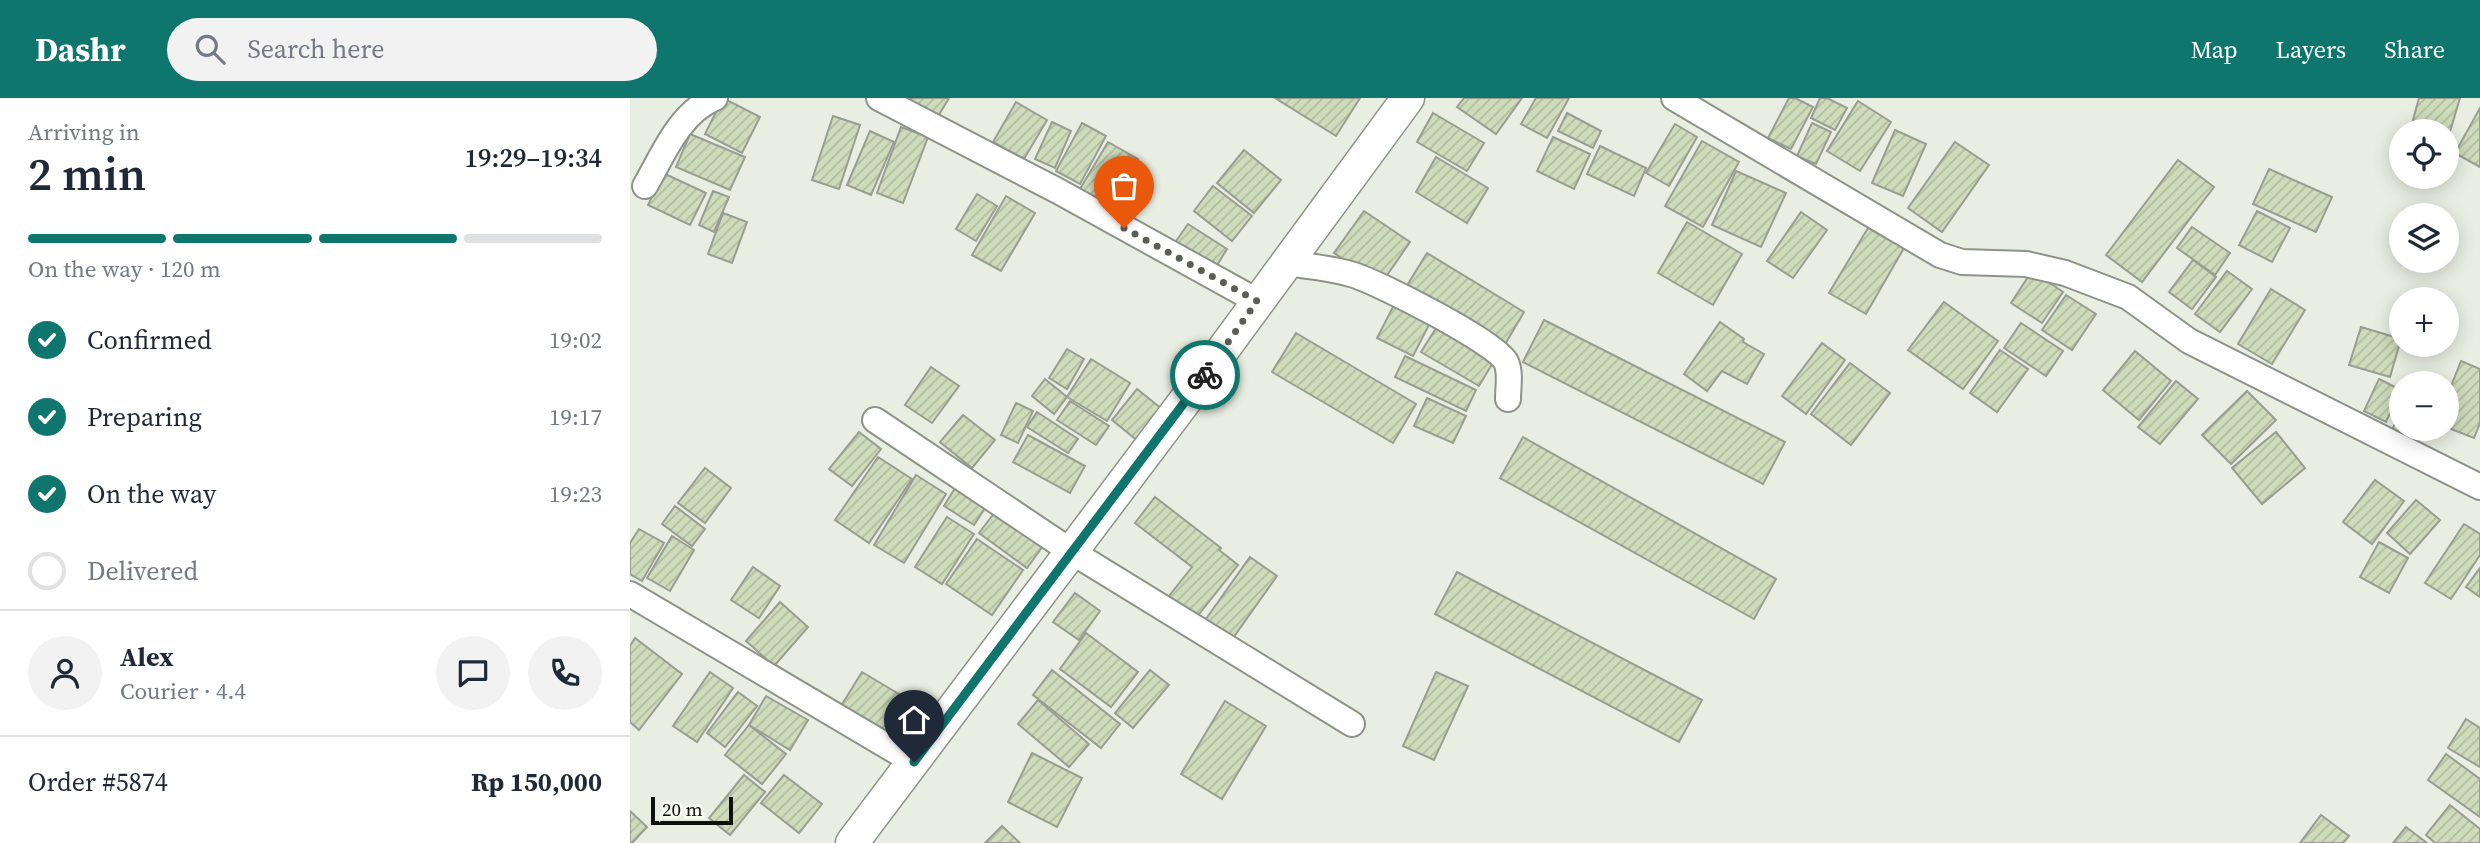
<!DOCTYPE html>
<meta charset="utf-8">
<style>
:root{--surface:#fff;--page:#f2f2f3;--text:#1f2937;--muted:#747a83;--line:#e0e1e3;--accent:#0f766e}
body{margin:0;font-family:"Source Serif 4",serif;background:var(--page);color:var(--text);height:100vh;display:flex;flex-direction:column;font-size:26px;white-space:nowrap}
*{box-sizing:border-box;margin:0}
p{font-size:23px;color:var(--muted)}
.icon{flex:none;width:38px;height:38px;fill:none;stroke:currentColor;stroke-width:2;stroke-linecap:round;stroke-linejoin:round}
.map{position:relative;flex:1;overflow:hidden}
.drawer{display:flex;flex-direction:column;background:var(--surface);width:630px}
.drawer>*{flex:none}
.buttons{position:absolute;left:1759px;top:21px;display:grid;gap:14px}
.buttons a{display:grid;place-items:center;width:70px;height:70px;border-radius:50%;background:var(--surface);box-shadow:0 4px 18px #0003;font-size:35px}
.scale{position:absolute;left:21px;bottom:18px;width:82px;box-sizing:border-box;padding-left:7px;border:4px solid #0e100c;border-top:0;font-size:19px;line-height:24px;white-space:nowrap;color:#0e100c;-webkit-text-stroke:5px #f6fcef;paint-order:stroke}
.pin{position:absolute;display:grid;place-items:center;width:60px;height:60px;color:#fff;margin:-72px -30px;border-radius:50% 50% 50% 0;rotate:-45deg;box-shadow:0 0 7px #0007}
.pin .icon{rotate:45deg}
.courier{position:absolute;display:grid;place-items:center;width:70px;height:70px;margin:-35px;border:5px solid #0f766e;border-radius:50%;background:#fff;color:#222;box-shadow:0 2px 9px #0007}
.overview em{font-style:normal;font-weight:600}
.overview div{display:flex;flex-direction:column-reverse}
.overview{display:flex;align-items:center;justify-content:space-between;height:119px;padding:0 28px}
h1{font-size:46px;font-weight:600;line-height:52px}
.bar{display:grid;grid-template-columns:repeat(4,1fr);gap:10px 7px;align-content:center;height:84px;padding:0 28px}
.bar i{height:9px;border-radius:5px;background:var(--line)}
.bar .selected{background:var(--accent)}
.bar p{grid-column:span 4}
.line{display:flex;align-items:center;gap:18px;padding:0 28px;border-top:2px solid var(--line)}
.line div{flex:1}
.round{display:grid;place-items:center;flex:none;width:74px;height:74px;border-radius:37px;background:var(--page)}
ol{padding:0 28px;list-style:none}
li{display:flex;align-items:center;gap:21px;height:77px}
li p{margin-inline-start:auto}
li .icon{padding:7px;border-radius:50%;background:var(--accent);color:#fff;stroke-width:4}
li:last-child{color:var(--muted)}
li i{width:38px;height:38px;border:4px solid var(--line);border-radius:50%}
header{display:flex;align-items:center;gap:42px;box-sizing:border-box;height:98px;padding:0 35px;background:var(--accent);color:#fff}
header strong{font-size:33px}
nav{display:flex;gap:38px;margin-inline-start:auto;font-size:24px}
.search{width:490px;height:63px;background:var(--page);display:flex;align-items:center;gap:18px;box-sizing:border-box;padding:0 24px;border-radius:38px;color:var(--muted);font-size:26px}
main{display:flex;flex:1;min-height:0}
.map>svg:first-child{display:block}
.building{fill:url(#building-hatch);stroke:#999d92;stroke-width:2}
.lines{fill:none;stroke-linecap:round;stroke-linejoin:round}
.minor-casing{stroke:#8e9388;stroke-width:28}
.tertiary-casing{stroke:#8e9388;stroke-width:35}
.minor{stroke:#fff;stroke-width:24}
.tertiary{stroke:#fff;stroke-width:32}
.done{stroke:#5b5e57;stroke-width:7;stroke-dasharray:0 12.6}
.route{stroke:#0f766e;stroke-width:9}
</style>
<header>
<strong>Dashr</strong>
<div class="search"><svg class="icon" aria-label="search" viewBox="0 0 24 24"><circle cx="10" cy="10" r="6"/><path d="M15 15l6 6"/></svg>Search here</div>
<nav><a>Map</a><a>Layers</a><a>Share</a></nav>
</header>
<main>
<section class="drawer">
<div class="overview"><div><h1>2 min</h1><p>Arriving in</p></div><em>19:29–19:34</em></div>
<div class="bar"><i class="selected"></i><i class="selected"></i><i class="selected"></i><i></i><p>On the way · 120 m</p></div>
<ol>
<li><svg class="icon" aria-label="check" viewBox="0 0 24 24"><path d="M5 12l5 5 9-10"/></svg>Confirmed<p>19:02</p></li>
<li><svg class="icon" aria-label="check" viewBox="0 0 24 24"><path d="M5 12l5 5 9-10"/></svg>Preparing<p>19:17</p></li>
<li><svg class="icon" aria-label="check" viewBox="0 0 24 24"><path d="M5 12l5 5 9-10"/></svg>On the way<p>19:23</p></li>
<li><i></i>Delivered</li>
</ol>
<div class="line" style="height:126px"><a class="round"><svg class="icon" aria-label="person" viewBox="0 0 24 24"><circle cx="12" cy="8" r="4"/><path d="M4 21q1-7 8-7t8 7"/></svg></a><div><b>Alex</b><p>Courier · 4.4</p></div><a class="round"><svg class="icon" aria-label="chat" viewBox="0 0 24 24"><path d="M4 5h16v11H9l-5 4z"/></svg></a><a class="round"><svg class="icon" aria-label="phone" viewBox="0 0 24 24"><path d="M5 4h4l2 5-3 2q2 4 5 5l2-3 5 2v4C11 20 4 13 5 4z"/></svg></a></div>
<div class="line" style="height:91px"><div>Order #5874</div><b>Rp 150,000</b></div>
</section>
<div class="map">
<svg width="1850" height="745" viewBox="0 0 1850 745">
<defs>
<pattern id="building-hatch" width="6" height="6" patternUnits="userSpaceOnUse" patternTransform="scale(1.75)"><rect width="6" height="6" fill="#cfdcbc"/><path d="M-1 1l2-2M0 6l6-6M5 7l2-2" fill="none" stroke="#b1bca0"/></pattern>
</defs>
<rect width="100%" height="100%" fill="#e9eee2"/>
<g class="building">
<path d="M93 0 130 19 112 55 75 36Z"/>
<path d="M275 0H319L307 20Z"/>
<path d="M645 0H730L706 38Z"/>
<path d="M834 0H892L866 36 827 9Z"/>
<path d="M906 0H939L917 40 891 26Z"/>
<path d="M1159 0H1165L1183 9 1161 51 1138 40Z"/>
<path d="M1190 0H1197L1217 10 1205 32 1181 20Z"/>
<path d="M1789 0H1830L1816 47V33H1780Z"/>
<path d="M1228 3 1261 24 1230 73 1197 53Z"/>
<path d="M386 4 417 22 394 61 363 44Z"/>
<path d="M1850 10V69L1825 55Z"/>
<path d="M803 15 854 45 837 73 787 44Z"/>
<path d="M937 15 971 33 963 50 928 33Z"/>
<path d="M203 18 230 27 209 91 182 82Z"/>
<path d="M422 24 441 33 425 70 405 61Z"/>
<path d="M452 25 476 38 450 86 426 73Z"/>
<path d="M1182 25 1201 34 1186 66 1167 58Z"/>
<path d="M1045 26 1067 39 1039 88 1016 75Z"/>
<path d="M271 29 298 39 273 105 247 95Z"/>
<path d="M1265 32 1296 46 1273 98 1242 85Z"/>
<path d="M240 33 264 44 241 97 217 87Z"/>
<path d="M60 36 115 59 100 92 46 69Z"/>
<path d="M923 39 960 56 944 91 907 73Z"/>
<path d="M1072 43 1109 64 1073 129 1035 108Z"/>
<path d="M478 44 508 61 480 109 450 91Z"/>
<path d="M1325 44 1359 67 1312 134 1278 110Z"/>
<path d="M970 48 1016 70 1004 98 957 76Z"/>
<path d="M614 52 651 82 624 115 587 85Z"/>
<path d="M806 59 858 90 837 125 786 94Z"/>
<path d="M1548 62 1584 89 1512 184 1476 157Z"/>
<path d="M1639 71 1702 99 1686 134 1623 106Z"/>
<path d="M1106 73 1156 95 1131 149 1082 127Z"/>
<path d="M33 75 76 95 60 127 18 107Z"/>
<path d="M583 88 622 118 602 143 564 113Z"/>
<path d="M83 93 99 99 84 134 69 127Z"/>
<path d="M347 96 367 108 346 143 326 131Z"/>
<path d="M376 98 405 115 371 173 342 157Z"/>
<path d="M734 113 780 144 751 186 704 155Z"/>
<path d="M1627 113 1660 130 1642 164 1609 147Z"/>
<path d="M1171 114 1197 132 1163 180 1137 163Z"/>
<path d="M93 115 117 124 102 165 78 156Z"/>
<path d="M1057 124 1112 156 1083 207 1028 175Z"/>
<path d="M558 126 597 151 584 172 544 146Z"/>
<path d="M1562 129 1600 155 1585 177 1547 150Z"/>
<path d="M1238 130 1274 150 1236 216 1199 195Z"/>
<path d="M797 155 894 214 871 253 773 194Z"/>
<path d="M1563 162 1586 179 1562 211 1539 194Z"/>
<path d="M1402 173 1433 194 1412 225 1381 205Z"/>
<path d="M1597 173 1622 191 1590 234 1565 216Z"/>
<path d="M1641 191 1675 212 1642 266 1608 246Z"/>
<path d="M1436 197 1466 216 1442 252 1412 232Z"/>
<path d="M766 203 802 221 783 258 747 240Z"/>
<path d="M1314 204 1368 243 1333 291 1278 252Z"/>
<path d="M914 222 1155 344 1133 386 893 264Z"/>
<path d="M1090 224 1114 241 1113 244 1134 256 1117 286 1092 273 1077 293 1054 276Z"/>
<path d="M1391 225 1433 253 1416 278 1374 250Z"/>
<path d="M808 227 865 261 849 288 791 254Z"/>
<path d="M1731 229 1771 241 1760 279 1719 267Z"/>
<path d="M666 235 786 306 763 345 642 274Z"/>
<path d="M1192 245 1215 262 1176 316 1152 298Z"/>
<path d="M437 251 454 261 437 291 419 280Z"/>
<path d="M1370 252 1398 271 1367 314 1340 295Z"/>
<path d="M1505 253 1541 283 1509 322 1473 292Z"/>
<path d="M775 258 846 292 836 313 765 279Z"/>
<path d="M461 261 500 285 477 323 437 299Z"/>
<path d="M1831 263 1850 271V325L1844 340 1816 329V301Z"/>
<path d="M1220 265 1260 295 1221 347 1181 316Z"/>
<path d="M301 269 329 288 302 325 275 307Z"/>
<path d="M415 281 437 299 424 316 402 298Z"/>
<path d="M1749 281 1771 292 1756 324 1734 313Z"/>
<path d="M1546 283 1568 301 1530 346 1508 329Z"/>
<path d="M507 291 532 311 508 343 482 322Z"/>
<path d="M1617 293 1646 322 1601 366 1572 337Z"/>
<path d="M797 300 836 318 823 345 784 328Z"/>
<path d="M440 303 479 328 466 347 427 322Z"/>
<path d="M386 305 403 313 388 345 371 337Z"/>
<path d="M1771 313V331H1794L1787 346 1761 334Z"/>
<path d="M407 314 448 341 438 355 397 329Z"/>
<path d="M333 317 365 342 342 370 310 344Z"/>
<path d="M229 334 251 351 222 388 199 371Z"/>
<path d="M1646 334 1675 370 1632 406 1602 370Z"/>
<path d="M398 337 455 368 440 395 383 364Z"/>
<path d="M893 339 1146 481 1124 521 870 380Z"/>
<path d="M248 359 282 381 239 445 205 422Z"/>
<path d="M75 370 101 390 75 425 48 405Z"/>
<path d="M286 377 316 396 274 465 244 447Z"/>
<path d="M330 382 361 401 344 427 314 408Z"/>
<path d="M1745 382 1774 403 1742 446 1713 424Z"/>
<path d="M525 399 591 450 589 452 608 467 562 525 535 503 562 469 505 425Z"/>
<path d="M1786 402 1810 422 1780 456 1757 435Z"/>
<path d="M45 408 75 431 62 448 32 426Z"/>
<path d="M366 413 413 448 397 470 349 435Z"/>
<path d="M317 419 344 436 312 486 285 469Z"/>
<path d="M1834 426 1850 436V457L1821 501 1795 485Z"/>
<path d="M9 431 34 445 12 483 0 476V445Z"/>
<path d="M42 438 64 452 40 493 17 480Z"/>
<path d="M347 441 393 472 362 517 316 486Z"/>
<path d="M1749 444 1778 460 1759 495 1730 479Z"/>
<path d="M620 459 647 478 598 547 571 528Z"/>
<path d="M123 469 150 488 129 520 101 502Z"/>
<path d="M1850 470V499L1836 489Z"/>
<path d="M827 474 1072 602 1049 644 805 516Z"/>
<path d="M445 495 470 513 449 542 423 524Z"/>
<path d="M150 504 178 529 144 568 116 543Z"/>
<path d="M456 535 508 574 481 609 430 571Z"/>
<path d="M5 540 52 576 9 632 0 624V548Z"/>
<path d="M422 572 490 626 471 650 403 597Z"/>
<path d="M520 572 539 587 503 630 485 615Z"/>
<path d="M80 574 103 590 67 644 43 628Z"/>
<path d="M232 574 279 602 257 636 211 608Z"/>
<path d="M806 574 838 588 804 662 773 648Z"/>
<path d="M108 594 127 608 95 649 77 635Z"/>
<path d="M136 598 178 622 160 652 119 627Z"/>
<path d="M408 602 459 646 439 669 388 626Z"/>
<path d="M595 603 636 628 592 701 551 676Z"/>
<path d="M1836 621 1850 630V669L1818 650Z"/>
<path d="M119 627 156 656 132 686 95 657Z"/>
<path d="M402 655 452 680 427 729 378 704Z"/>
<path d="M1816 656 1850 681V719L1798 682Z"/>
<path d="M114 677 135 694 100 737 79 720Z"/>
<path d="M154 677 192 706 169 735 131 705Z"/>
<path d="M1820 707 1850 731V745H1805L1796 737Z"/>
<path d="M0 713 17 729 2 745H0Z"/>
<path d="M1691 717 1719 738 1713 745H1670Z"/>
<path d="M372 728 390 745H355Z"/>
<path d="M1776 729 1797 745H1763Z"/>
</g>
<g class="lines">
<defs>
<g id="minor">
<path d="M249 0 428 93 627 203"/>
<path d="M1044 0 1310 157 1332 164 1396 166 1435 175 1498 199 1559 243 1850 389"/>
<path d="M15 88C33 57 49 15 85 0"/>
<path d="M655 165C678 168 702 170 724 177 749 185 866 244 876 264 881 274 878 290 878 301"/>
<path d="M245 322 442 454 722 626"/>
<path d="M0 496 284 664"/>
</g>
<path id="tertiary" d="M222 745 570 283 778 0"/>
</defs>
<use href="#minor" class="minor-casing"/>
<use href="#tertiary" class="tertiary-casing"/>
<use href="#minor" class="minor"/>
<use href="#tertiary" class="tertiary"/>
</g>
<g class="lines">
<path class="done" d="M494 130 627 203 575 277"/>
<path class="route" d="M284 664 575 277"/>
</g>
</svg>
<div class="buttons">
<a><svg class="icon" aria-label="locate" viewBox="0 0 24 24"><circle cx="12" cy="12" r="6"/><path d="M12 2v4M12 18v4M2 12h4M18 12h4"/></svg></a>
<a><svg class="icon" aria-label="layers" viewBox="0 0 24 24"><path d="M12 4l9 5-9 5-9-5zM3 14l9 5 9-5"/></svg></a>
<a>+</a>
<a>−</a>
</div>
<div class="scale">20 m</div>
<div class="pin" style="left:494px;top:130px;background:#ea580c"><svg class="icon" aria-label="bag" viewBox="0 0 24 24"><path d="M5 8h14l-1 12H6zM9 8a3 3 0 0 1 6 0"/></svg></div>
<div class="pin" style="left:284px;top:664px;background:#1f2937"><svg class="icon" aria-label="home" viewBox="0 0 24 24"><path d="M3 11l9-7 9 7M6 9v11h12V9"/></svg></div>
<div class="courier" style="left:575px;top:277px"><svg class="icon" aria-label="bike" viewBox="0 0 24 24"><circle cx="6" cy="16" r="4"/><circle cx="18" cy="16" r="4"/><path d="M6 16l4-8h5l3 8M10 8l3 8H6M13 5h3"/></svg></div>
</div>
</main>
